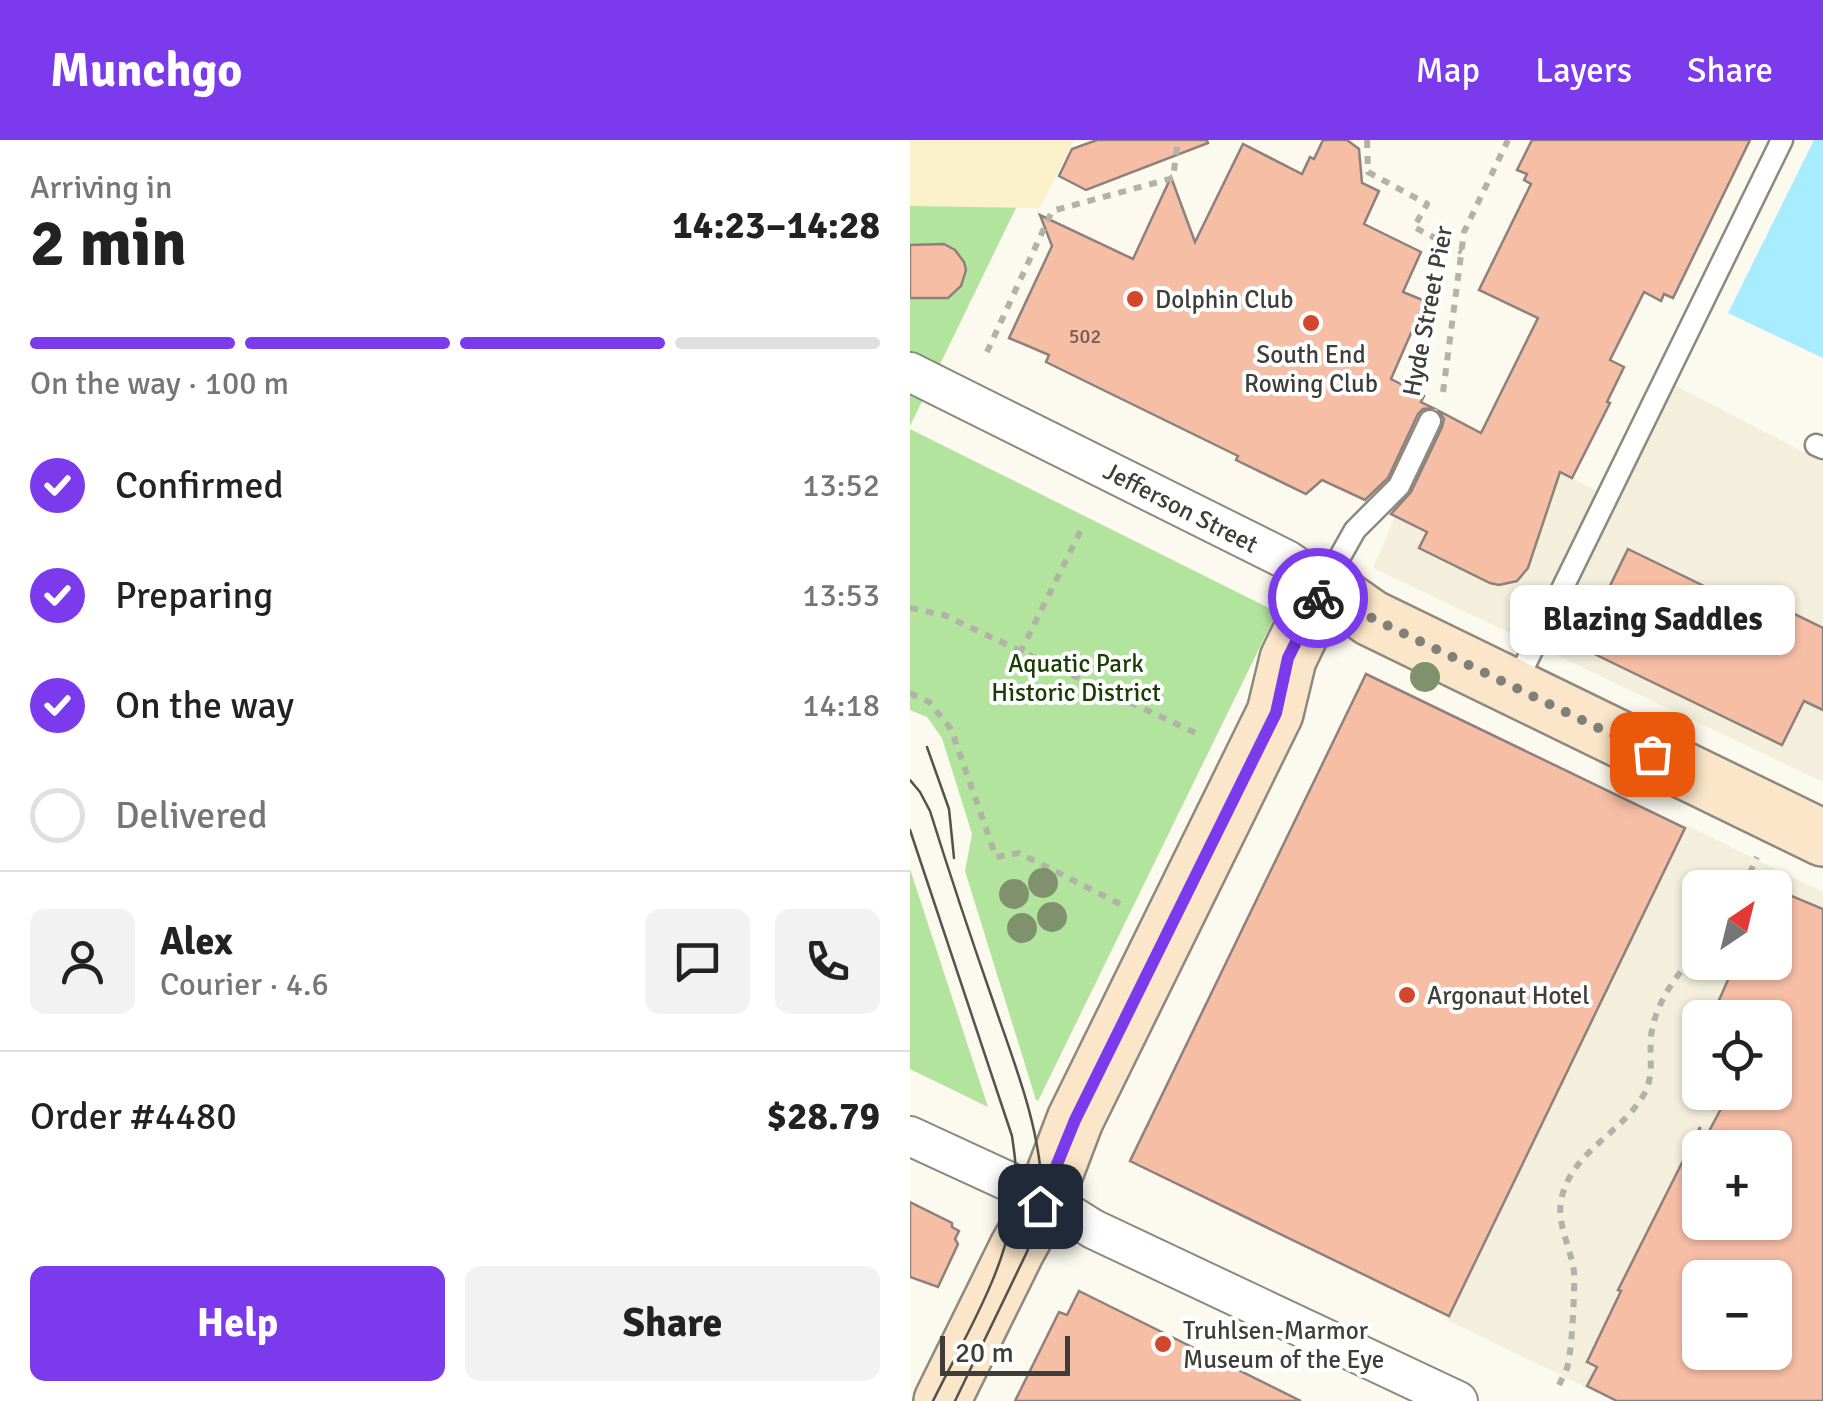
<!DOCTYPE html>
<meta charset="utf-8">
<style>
:root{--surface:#fff;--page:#f2f2f2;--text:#222;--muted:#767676;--line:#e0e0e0;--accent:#7c3aed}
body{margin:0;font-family:Signika,sans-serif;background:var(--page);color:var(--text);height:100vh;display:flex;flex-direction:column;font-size:38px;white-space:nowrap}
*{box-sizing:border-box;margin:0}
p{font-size:32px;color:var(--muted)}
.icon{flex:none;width:55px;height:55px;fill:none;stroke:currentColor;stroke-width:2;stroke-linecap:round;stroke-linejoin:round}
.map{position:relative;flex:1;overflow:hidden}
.panel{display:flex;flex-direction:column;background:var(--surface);width:910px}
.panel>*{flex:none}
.needle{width:65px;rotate:35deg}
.controls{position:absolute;left:772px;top:730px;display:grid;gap:20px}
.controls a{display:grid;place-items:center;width:110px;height:110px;border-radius:15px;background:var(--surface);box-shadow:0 2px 8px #0004;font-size:50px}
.scale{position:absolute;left:30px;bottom:25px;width:130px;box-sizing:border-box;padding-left:10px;border:5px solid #3e3d39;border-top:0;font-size:28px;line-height:35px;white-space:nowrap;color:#3e3d39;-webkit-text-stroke:8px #fff;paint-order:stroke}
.pin{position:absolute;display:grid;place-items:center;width:85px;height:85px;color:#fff;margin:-42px;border-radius:20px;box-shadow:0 5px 15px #0006}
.courier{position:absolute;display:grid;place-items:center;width:100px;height:100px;margin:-50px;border:8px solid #7c3aed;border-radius:50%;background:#fff;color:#222;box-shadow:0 2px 12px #0007}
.bubble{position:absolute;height:70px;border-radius:15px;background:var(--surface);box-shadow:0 2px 8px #0004;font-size:32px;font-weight:700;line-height:70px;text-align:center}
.overview em{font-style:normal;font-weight:700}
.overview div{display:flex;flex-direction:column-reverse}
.overview{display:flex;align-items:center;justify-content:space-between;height:170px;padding:0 30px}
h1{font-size:65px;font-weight:700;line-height:75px}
.bar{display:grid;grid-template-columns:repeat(4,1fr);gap:15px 10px;align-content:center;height:120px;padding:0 30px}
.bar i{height:12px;border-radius:8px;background:var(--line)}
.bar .selected{background:var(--accent)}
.bar p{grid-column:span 4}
.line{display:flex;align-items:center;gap:25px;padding:0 30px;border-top:2px solid var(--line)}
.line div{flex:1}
.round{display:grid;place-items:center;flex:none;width:105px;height:105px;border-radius:15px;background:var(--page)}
ol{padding:0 30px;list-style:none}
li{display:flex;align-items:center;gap:30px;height:110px}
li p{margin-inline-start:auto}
li .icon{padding:10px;border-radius:50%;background:var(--accent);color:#fff;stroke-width:4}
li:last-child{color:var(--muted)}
li i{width:55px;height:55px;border:5px solid var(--line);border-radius:50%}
.primary-button{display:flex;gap:20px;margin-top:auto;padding:20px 30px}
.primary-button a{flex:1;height:115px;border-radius:15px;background:var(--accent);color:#fff;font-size:40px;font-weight:700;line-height:115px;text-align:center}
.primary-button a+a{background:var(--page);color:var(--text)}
header{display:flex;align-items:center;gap:60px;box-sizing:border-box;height:140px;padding:0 50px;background:var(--accent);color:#fff}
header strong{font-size:48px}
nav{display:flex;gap:55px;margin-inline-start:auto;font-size:35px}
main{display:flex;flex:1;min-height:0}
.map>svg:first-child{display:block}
.built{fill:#f4efdc;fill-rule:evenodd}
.green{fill:#b3e49e}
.sand{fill:#faf0ca}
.water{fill:#a7edff}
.building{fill:#f7bea6;stroke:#8d817d;stroke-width:2.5;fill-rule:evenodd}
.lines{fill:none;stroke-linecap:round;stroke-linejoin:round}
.lane-casing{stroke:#8c897f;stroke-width:25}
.street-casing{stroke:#8c897f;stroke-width:42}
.secondary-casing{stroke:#8c897f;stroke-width:60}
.path{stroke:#b3b2a9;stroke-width:6;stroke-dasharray:8 8;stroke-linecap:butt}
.lane{stroke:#fff;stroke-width:20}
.street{stroke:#fff;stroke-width:38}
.secondary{stroke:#fbe6c9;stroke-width:55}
.tram{stroke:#53524d;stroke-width:2.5}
.tree{fill:#80926d}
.done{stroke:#807f78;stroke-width:10;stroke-dasharray:0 18}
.route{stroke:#7c3aed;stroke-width:12}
.poi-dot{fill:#d3482a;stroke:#fff;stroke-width:4}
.labels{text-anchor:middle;stroke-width:8;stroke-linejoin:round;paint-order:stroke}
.number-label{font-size:20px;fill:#6c5d54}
.poi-label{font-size:25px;fill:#3e3d39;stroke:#fff;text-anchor:start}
.street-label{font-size:25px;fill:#3e3d39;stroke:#fff}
.park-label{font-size:25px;fill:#1a3d04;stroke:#fff}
</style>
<header>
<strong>Munchgo</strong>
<nav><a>Map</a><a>Layers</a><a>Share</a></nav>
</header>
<main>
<section class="panel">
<div class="overview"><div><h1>2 min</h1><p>Arriving in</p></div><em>14:23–14:28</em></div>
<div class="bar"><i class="selected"></i><i class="selected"></i><i class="selected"></i><i></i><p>On the way · 100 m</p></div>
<ol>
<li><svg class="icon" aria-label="check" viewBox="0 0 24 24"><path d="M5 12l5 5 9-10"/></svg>Confirmed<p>13:52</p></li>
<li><svg class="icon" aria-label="check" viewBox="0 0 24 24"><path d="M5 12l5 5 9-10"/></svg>Preparing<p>13:53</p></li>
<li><svg class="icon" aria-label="check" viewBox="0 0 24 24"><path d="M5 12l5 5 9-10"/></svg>On the way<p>14:18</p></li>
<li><i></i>Delivered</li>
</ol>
<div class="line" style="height:180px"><a class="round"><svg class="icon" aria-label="person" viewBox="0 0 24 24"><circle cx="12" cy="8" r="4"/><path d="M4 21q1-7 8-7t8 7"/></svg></a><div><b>Alex</b><p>Courier · 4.6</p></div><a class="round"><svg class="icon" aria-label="chat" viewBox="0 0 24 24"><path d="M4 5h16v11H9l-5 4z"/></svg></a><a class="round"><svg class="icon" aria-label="phone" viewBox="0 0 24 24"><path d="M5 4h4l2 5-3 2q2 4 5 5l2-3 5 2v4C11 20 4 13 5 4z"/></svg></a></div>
<div class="line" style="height:130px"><div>Order #4480</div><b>$28.79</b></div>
<div class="primary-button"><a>Help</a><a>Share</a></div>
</section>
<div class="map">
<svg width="913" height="1261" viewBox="0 0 913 1261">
<rect width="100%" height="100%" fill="#fcfaee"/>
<g class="built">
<path d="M745 235 913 322V642L463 428 530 272 689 352Z"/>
<path d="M776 685 913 752V1261H704L537 1180ZM790 748H865V822H790ZM790 878H865V952H790ZM790 1008H865V1082H790ZM790 1138H865V1212H790Z"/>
</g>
<g class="green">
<path d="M0 0H139L0 286Z"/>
<path d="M0 289 367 472 128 961 126 960 55 731 62 694 32 598 17 577 0 570Z"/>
<path d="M0 729 78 967 0 929Z"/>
</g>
<path class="sand" d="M0 0H167L163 2 130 68 0 66Z"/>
<path class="water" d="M904 0H913V218L818 173Z"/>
<g class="building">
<path d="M187 0H297L298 3 176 50 149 36 162 9Z"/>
<path d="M413 0H437L449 9 452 43 469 51 454 84 511 112 493 152 515 161 481 239 514 256 511 262 523 268 513 269 508 274 478 338 455 360 412 340 396 354 326 320 328 316 136 222 139 215 99 198 142 106 130 75 223 119 261 37 285 102 333 4 392 34 400 17 404 19Z"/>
<path d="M622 0H840L763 158 754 154 751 161 734 152 700 220 714 227 697 262 700 263 662 338 650 332 618 428 607 441 589 445 580 443 509 408 517 392 481 374 501 352 532 287 534 279 529 271 571 293 628 178 569 150 621 44 614 40 617 34 607 30Z"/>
<path d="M34 104 45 110 54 122 56 130 51 146 38 158H0V105Z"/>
<path d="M718 409 862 479 868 466 913 488V570L894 561 872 605 670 507Z"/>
<path d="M456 534 775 688 539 1176 220 1021Z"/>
<path d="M865 749 913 769V1261H707L677 1246 687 1227 677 1222 711 1151 708 1150 790 987V1082H865V1008H790L820 952H865V878H801L826 822H865ZM790 1138H865V1212H790Z"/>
<path d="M0 1062 42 1083V1087L49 1091 45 1099 48 1104 28 1147 0 1137Z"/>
<path d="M169 1151 391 1261H105L149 1172 157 1175Z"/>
</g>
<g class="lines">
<defs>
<g id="lane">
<path d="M906 305 913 308"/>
<path d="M414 445 445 390 489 346 520 281"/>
<path d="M605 545 872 0"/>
</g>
<g id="street">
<path d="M0 232 377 420 414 445"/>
<path d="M0 996 132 1057 183 1089 548 1261"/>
</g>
<path id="secondary" d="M32 1261 107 1109 135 1059 165 980 365 573 378 519 414 445 461 478 913 698"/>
</defs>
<use href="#lane" class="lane-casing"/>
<use href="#street" class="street-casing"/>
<use href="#secondary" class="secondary-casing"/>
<g class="path">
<path d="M457 0 458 32 517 64 504 87 552 112"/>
<path d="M77 212 142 71 263 38 268 0"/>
<path d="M533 252 554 92 598 0"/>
<path d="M0 468 34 475 292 596"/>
<path d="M110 513 174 384"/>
<path d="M0 553 19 562 41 589 86 717 109 713 212 765"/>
<path d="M833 748 847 717"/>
<path d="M649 1245C652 1238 657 1231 658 1224 662 1208 665 1148 664 1132 661 1107 645 1082 652 1056 664 1011 710 994 733 956 745 936 739 918 741 896 745 864 767 832 790 811"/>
</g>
<use href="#lane" class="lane"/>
<use href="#street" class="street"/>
<use href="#secondary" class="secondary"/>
<g class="tram">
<path d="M17 607 39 669 44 718"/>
<path d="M0 640 10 652 20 671C40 735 61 798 83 861 104 923 131 988 132 1054 132 1074 124 1096 116 1114L45 1261"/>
<path d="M0 690 102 996C104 1011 107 1027 106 1043 103 1121 57 1192 23 1261"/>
</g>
</g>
<g class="tree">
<circle cx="515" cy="537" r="15"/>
<circle cx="133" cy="743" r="15"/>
<circle cx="104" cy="754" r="15"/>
<circle cx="142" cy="777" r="15"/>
<circle cx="112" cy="788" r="15"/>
</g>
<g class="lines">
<path class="done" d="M408 458 414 445 462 478 742 614"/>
<path class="route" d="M130 1066 165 980 366 573 378 518 408 458"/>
</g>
<g class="poi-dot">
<circle cx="225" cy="159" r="10"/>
<circle cx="401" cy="183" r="10"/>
<circle cx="497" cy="855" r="10"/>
<circle cx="253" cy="1204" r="10"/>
</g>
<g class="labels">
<g class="number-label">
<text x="175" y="203">502</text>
</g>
<g class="poi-label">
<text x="245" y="168">Dolphin Club</text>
<text x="401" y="223" text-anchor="middle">South End<tspan x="401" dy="29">Rowing Club</tspan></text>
<text x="517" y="864">Argonaut Hotel</text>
<text x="273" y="1199">Truhlsen-Marmor<tspan x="273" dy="29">Museum of the Eye</tspan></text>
</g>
<g class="street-label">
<text transform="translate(517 171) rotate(-79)" y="9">Hyde Street Pier</text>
<text transform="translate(271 367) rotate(27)" y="9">Jefferson Street</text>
</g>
<g class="park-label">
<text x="166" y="532">Aquatic Park<tspan x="166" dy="29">Historic District</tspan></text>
</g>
</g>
</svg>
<div class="controls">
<a><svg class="needle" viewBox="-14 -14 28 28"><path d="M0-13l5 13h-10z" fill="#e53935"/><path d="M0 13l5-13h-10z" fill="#767676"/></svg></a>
<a><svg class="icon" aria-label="locate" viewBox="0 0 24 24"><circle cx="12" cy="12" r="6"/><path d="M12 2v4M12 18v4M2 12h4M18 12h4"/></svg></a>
<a>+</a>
<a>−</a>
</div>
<div class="scale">20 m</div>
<div class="pin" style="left:742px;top:614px;background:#ea580c"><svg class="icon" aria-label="bag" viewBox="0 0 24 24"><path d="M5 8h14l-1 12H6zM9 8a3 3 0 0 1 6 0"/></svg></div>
<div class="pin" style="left:130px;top:1066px;background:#1f2937"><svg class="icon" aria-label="home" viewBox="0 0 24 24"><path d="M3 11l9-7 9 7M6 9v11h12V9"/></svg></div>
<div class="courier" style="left:408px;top:458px"><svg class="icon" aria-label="bike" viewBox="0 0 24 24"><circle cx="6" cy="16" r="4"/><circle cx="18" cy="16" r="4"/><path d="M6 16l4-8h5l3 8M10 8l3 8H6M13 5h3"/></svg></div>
<div class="bubble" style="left:600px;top:445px;width:285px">Blazing Saddles</div>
</div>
</main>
